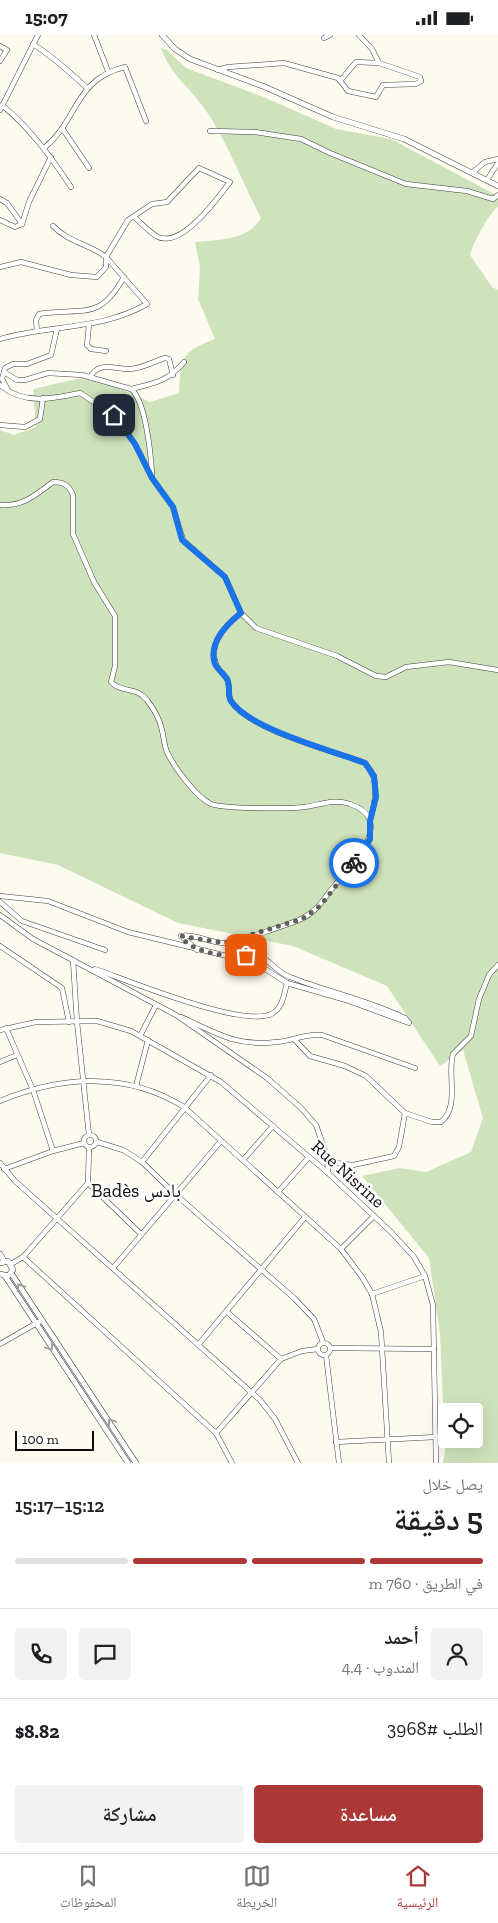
<!DOCTYPE html>
<html lang="ar">
<meta charset="utf-8">
<style>
:root{--surface:#fff;--page:#f2f2f2;--text:#202124;--muted:#757577;--line:#e0e0e0;--accent:#ab3737}
body{margin:0;font-family:"Zilla Slab","Noto Naskh Arabic",serif;background:var(--page);color:var(--text);direction:rtl;height:100vh;display:flex;flex-direction:column;font-size:19px;white-space:nowrap}
*{box-sizing:border-box;margin:0}
p{font-size:16px;color:var(--muted)}
.icon{flex:none;width:28px;height:28px;fill:none;stroke:currentColor;stroke-width:2;stroke-linecap:round;stroke-linejoin:round}
.map{position:relative;height:1428px;overflow:hidden;direction:ltr}
.sheet{display:flex;flex-direction:column;background:var(--surface);flex:1}
.sheet>*{flex:none}
.buttons{position:absolute;left:438px;top:1368px;display:grid;gap:10px}
.buttons a{display:grid;place-items:center;width:45px;height:45px;border-radius:5px;background:var(--surface);box-shadow:0 5px 20px #0002;font-size:25px}
.scale{position:absolute;left:15px;bottom:12px;width:79px;box-sizing:border-box;padding-left:5px;border:2px solid #0d0d0d;border-top:0;font-size:14px;line-height:18px;white-space:nowrap;color:#0d0d0d;-webkit-text-stroke:4px #fff;paint-order:stroke}
.pin{position:absolute;display:grid;place-items:center;width:42px;height:42px;color:#fff;margin:-21px;border-radius:10px;box-shadow:0 2px 8px #0006}
.courier{position:absolute;display:grid;place-items:center;width:50px;height:50px;margin:-25px;border:4px solid #1a73e8;border-radius:50%;background:#fff;color:#222;box-shadow:0 1px 6px #0007}
.overview em{font-style:normal;font-weight:600}
.overview div{display:flex;flex-direction:column-reverse}
.overview{display:flex;align-items:center;justify-content:space-between;height:85px;padding:0 15px}
h1{font-size:32px;font-weight:600;line-height:38px}
.bar{display:grid;grid-template-columns:repeat(4,1fr);gap:8px 5px;align-content:center;height:60px;padding:0 15px}
.bar i{height:6px;border-radius:4px;background:var(--line)}
.bar .active{background:var(--accent)}
.bar p{grid-column:span 4}
.line{display:flex;align-items:center;gap:12px;padding:0 15px;border-top:1px solid var(--line)}
.line div{flex:1}
.round{display:grid;place-items:center;flex:none;width:52px;height:52px;border-radius:5px;background:var(--page)}
.button{display:flex;gap:10px;margin-top:auto;padding:10px 15px}
.button a{flex:1;height:58px;border-radius:5px;background:var(--accent);color:#fff;font-size:20px;font-weight:600;line-height:58px;text-align:center}
.button a+a{background:var(--page);color:var(--text)}
.status{display:flex;justify-content:space-between;align-items:center;height:35px;padding:0 25px;background:var(--surface);direction:ltr}
.status svg{height:14px;fill:currentColor}
.menu{display:flex;justify-content:space-around;align-items:center;height:70px;border-top:1px solid var(--line);background:var(--surface);font-size:14px;color:var(--muted)}
.menu a{display:grid;justify-items:center;gap:2px}
.menu .active{color:var(--accent)}
.map>svg:first-child{display:block}
.green{fill:#cee3bc;fill-rule:evenodd}
.lines{fill:none;stroke-linecap:round;stroke-linejoin:round}
.minor-casing{stroke:#404040;stroke-width:5.5}
.tertiary-casing{stroke:#404040;stroke-width:6}
.minor{stroke:#fff;stroke-width:4.5}
.tertiary{stroke:#fff;stroke-width:5}
.oneway{stroke:#9e9e9e}
.done{stroke:#61605c;stroke-width:5;stroke-dasharray:0 9}
.route{stroke:#1a73e8;stroke-width:6}
.labels{text-anchor:middle;stroke-width:5;stroke-linejoin:round;paint-order:stroke}
.street-label{font-size:18px;fill:#0d0d0d;stroke:#fff}
.neighbourhood-label{font-size:19px;fill:#0d0d0d;stroke:#fff}
</style>
<div class="status"><b>15:07</b><svg viewBox="0 0 49 12"><path d="M0 12V9h3v3zM5 12V6h3v6zM10 12V3h3v9zM15 12V0h3v12zM26 1h20v11H26zM47 4h2v5h-2z"/></svg></div>
<div class="map">
<svg width="498" height="1428" viewBox="0 0 498 1428">
<rect width="100%" height="100%" fill="#fdfbef"/>
<path class="green" d="M161 13 167 15 186 33 266 63 336 94 391 104 498 161V172C488 179 473 209 470 220L492 252 498 255V1428H443L445 1416 440 1299 429 1223 362 1141 400 1133 426 1137 471 1117 483 1083 463 1015 440 1031 387 951 293 911 178 888 58 830 0 818V395L14 400 36 392 33 354 90 341 150 367 179 358C181 322 180 318 215 304L198 264 200 232 195 207C220 204 247 206 261 183 242 147 228 108 205 74 190 53 169 38 161 13ZM446 1376H474V1404H446Z"/>
<g class="lines">
<defs>
<g id="minor">
<path d="M94 0 108 36"/>
<path d="M324 3 330 0"/>
<path d="M33 9C50 20 72 39 87 53"/>
<path d="M0 11 7 15 0 26"/>
<path d="M218 35 228 32 284 28 338 43 348 56 376 62 383 50 416 49 421 46 420 42 379 28 372 14 359 0"/>
<path d="M340 46 356 27 379 28"/>
<path d="M2 70C30 93 51 122 71 152"/>
<path d="M0 75 38 0"/>
<path d="M62 93 89 133"/>
<path d="M210 96 255 97 301 104 330 118 406 149 467 156 493 164 498 160"/>
<path d="M44 113C78 86 74 44 125 32L146 86"/>
<path d="M473 137 485 127 498 124"/>
<path d="M487 145 498 128"/>
<path d="M0 164 7 168 22 189"/>
<path d="M0 185 15 192 22 189"/>
<path d="M22 189 29 167 51 122"/>
<path d="M0 232 21 227 71 240 97 242 106 232V222L128 185 152 169 167 167 199 133 230 147C217 164 182 213 158 202 150 198 141 188 134 182"/>
<path d="M89 289 87 310 91 314 106 316"/>
<path d="M37 296 36 285 39 279C83 272 99 287 124 242"/>
<path d="M0 304C50 289 100 296 147 269L106 222C89 209 68 207 53 191"/>
<path d="M4 337 17 345H25L48 338 82 340 131 354C146 366 151 421 152 440"/>
<path d="M90 342C100 325 116 335 130 334 141 334 155 326 165 323L169 324 173 340"/>
<path d="M0 350C24 370 52 364 80 358L114 380 135 409 152 443 173 472 183 505 225 542 241 578 256 593 337 621 376 641 386 642 406 632 449 627 498 635"/>
<path d="M131 354C155 348 167 347 184 327"/>
<path d="M8 355 2 344 5 333 13 329H27L51 320 57 294"/>
<path d="M0 390 25 392 40 384 43 363"/>
<path d="M0 470C23 472 35 460 53 447 63 447 69 450 73 460V499L94 547 115 581V631L111 647C121 658 136 651 147 665 153 673 160 685 162 695 164 703 164 710 167 717 174 732 196 762 211 769 223 774 290 774 305 772 320 770 335 763 350 769 397 785 352 830 335 850 324 863 318 876 301 884 290 889 237 907 226 908 211 909 195 898 181 901L197 915"/>
<path d="M241 578C227 589 208 608 216 629 218 635 224 639 227 644 231 652 227 660 231 666 249 695 333 716 365 728 381 745 375 767 370 786"/>
<path d="M0 861 48 866 128 897 256 928 287 948 346 965 409 988 405 983C368 965 328 957 290 942 277 938 271 925 258 921 251 919 243 920 236 922"/>
<path d="M0 867 22 886 105 915"/>
<path d="M0 880 33 904 176 980 267 1043 301 1073 316 1090 327 1121 328 1138"/>
<path d="M0 911 62 953 69 987"/>
<path d="M73 925 77 987 89 1100"/>
<path d="M95 934C127 945 247 995 273 978 283 972 284 959 287 948"/>
<path d="M181 982C217 998 236 1012 277 1007 292 1006 307 998 322 1000L415 1033"/>
<path d="M6 993 33 1055 53 1116"/>
<path d="M0 995 36 987 97 986 131 996 221 1047 328 1138 391 1197 414 1222 425 1241 433 1270 436 1428"/>
<path d="M140 1001 156 970"/>
<path d="M294 1004 310 1021 345 1031 366 1041 405 1078 432 1087H441C460 1072 447 1039 453 1019L471 1001 479 964 489 940 498 930"/>
<path d="M0 1027 17 1020"/>
<path d="M136 1051 148 1005"/>
<path d="M0 1066C61 1041 127 1036 184 1072L341 1214 362 1242 372 1259 381 1297 389 1428"/>
<circle cx="90" cy="1106" r="6"/>
<path d="M97 1107 123 1115 142 1127 175 1159 294 1263 314 1284 323 1307"/>
<path d="M243 1125 273 1091"/>
<path d="M142 1127 211 1040"/>
<path d="M327 1127 353 1130 394 1121 399 1112 405 1078"/>
<path d="M0 1128 15 1146 260 1365 275 1384 298 1428"/>
<path d="M4 1134 53 1116 84 1108"/>
<path d="M88 1148 141 1199"/>
<path d="M278 1157 309 1122"/>
<path d="M341 1214 374 1181"/>
<path d="M23 1222 216 1398 232 1428"/>
<path d="M11 1229 23 1222 88 1148 89 1113"/>
<path d="M113 1233 221 1106"/>
<path d="M372 1259 425 1241"/>
<path d="M227 1277 281 1324"/>
<circle cx="324" cy="1314" r="6"/>
<path d="M0 1309 42 1285"/>
<path d="M198 1310 305 1182"/>
<path d="M331 1313 434 1314"/>
<path d="M326 1320 339 1428"/>
<path d="M216 1398 281 1324 302 1316 318 1314"/>
<path d="M336 1407 436 1402"/>
</g>
<g id="tertiary">
<path d="M162 0 175 14 190 24 265 52 333 82 404 104 498 151"/>
<path d="M0 1219 4 1226"/>
<path d="M0 1228 8 1226 13 1235 8 1241 0 1239"/>
<path d="M11 1238 136 1428"/>
<path d="M5 1241 128 1428"/>
</g>
</defs>
<use href="#minor" class="minor-casing"/>
<use href="#tertiary" class="tertiary-casing"/>
<use href="#minor" class="minor"/>
<use href="#tertiary" class="tertiary"/>
</g>
<defs><path id="oneway-chevron" d="M-2-3.5L2.5 0L-2 3.5" fill="none" stroke-width="1.6" stroke-linecap="round" stroke-linejoin="round" transform="scale(1.25)"/></defs>
<g class="oneway">
<use href="#oneway-chevron" transform="translate(20 1252) rotate(-122)"/>
<use href="#oneway-chevron" transform="translate(50 1312) rotate(56)"/>
<use href="#oneway-chevron" transform="translate(111 1387) rotate(-124)"/>
</g>
<g class="lines">
<path class="done" d="M246 920C229 923 189 917 181 901L224 908 302 884 320 871 354 828"/>
<path class="route" d="M114 380 135 409 152 443 173 472 182 505 225 542 241 578C227 589 208 608 215 629 218 635 224 639 227 644 231 652 227 660 231 666 249 694 333 716 365 728L374 741 376 762 370 786V804L354 828"/>
</g>
<g class="labels">
<g class="street-label">
<text transform="translate(348 1139) rotate(42)" y="6">Rue Nisrine</text>
</g>
<g class="neighbourhood-label">
<text x="136" y="1162">Badès بادس</text>
</g>
</g>
</svg>
<div class="buttons">
<a><svg class="icon" aria-label="locate" viewBox="0 0 24 24"><circle cx="12" cy="12" r="6"/><path d="M12 2v4M12 18v4M2 12h4M18 12h4"/></svg></a>
</div>
<div class="scale">100 m</div>
<div class="pin" style="left:246px;top:920px;background:#ea580c"><svg class="icon" aria-label="bag" viewBox="0 0 24 24"><path d="M5 8h14l-1 12H6zM9 8a3 3 0 0 1 6 0"/></svg></div>
<div class="pin" style="left:114px;top:380px;background:#1f2937"><svg class="icon" aria-label="home" viewBox="0 0 24 24"><path d="M3 11l9-7 9 7M6 9v11h12V9"/></svg></div>
<div class="courier" style="left:354px;top:828px"><svg class="icon" aria-label="bike" viewBox="0 0 24 24"><circle cx="6" cy="16" r="4"/><circle cx="18" cy="16" r="4"/><path d="M6 16l4-8h5l3 8M10 8l3 8H6M13 5h3"/></svg></div>
</div>
<section class="sheet">
<div class="overview"><div><h1>5 دقيقة</h1><p>يصل خلال</p></div><em>15:12–15:17</em></div>
<div class="bar"><i class="active"></i><i class="active"></i><i class="active"></i><i></i><p>في الطريق · 760 m</p></div>
<div class="line" style="height:90px"><a class="round"><svg class="icon" aria-label="person" viewBox="0 0 24 24"><circle cx="12" cy="8" r="4"/><path d="M4 21q1-7 8-7t8 7"/></svg></a><div><b>أحمد</b><p>المندوب · 4.4</p></div><a class="round"><svg class="icon" aria-label="chat" viewBox="0 0 24 24"><path d="M4 5h16v11H9l-5 4z"/></svg></a><a class="round"><svg class="icon" aria-label="phone" viewBox="0 0 24 24"><path d="M5 4h4l2 5-3 2q2 4 5 5l2-3 5 2v4C11 20 4 13 5 4z"/></svg></a></div>
<div class="line" style="height:65px"><div>الطلب #3968</div><b>$8.82</b></div>
<div class="button"><a>مساعدة</a><a>مشاركة</a></div>
</section>
<nav class="menu">
<a class="active"><svg class="icon" aria-label="home" viewBox="0 0 24 24"><path d="M3 11l9-7 9 7M6 9v11h12V9"/></svg>الرئيسية</a>
<a><svg class="icon" aria-label="map" viewBox="0 0 24 24"><path d="M3 6l6-2 6 2 6-2v14l-6 2-6-2-6 2zM9 4v14M15 6v14"/></svg>الخريطة</a>
<a><svg class="icon" aria-label="saved" viewBox="0 0 24 24"><path d="M7 4h10v16l-5-4-5 4z"/></svg>المحفوظات</a>
</nav>
